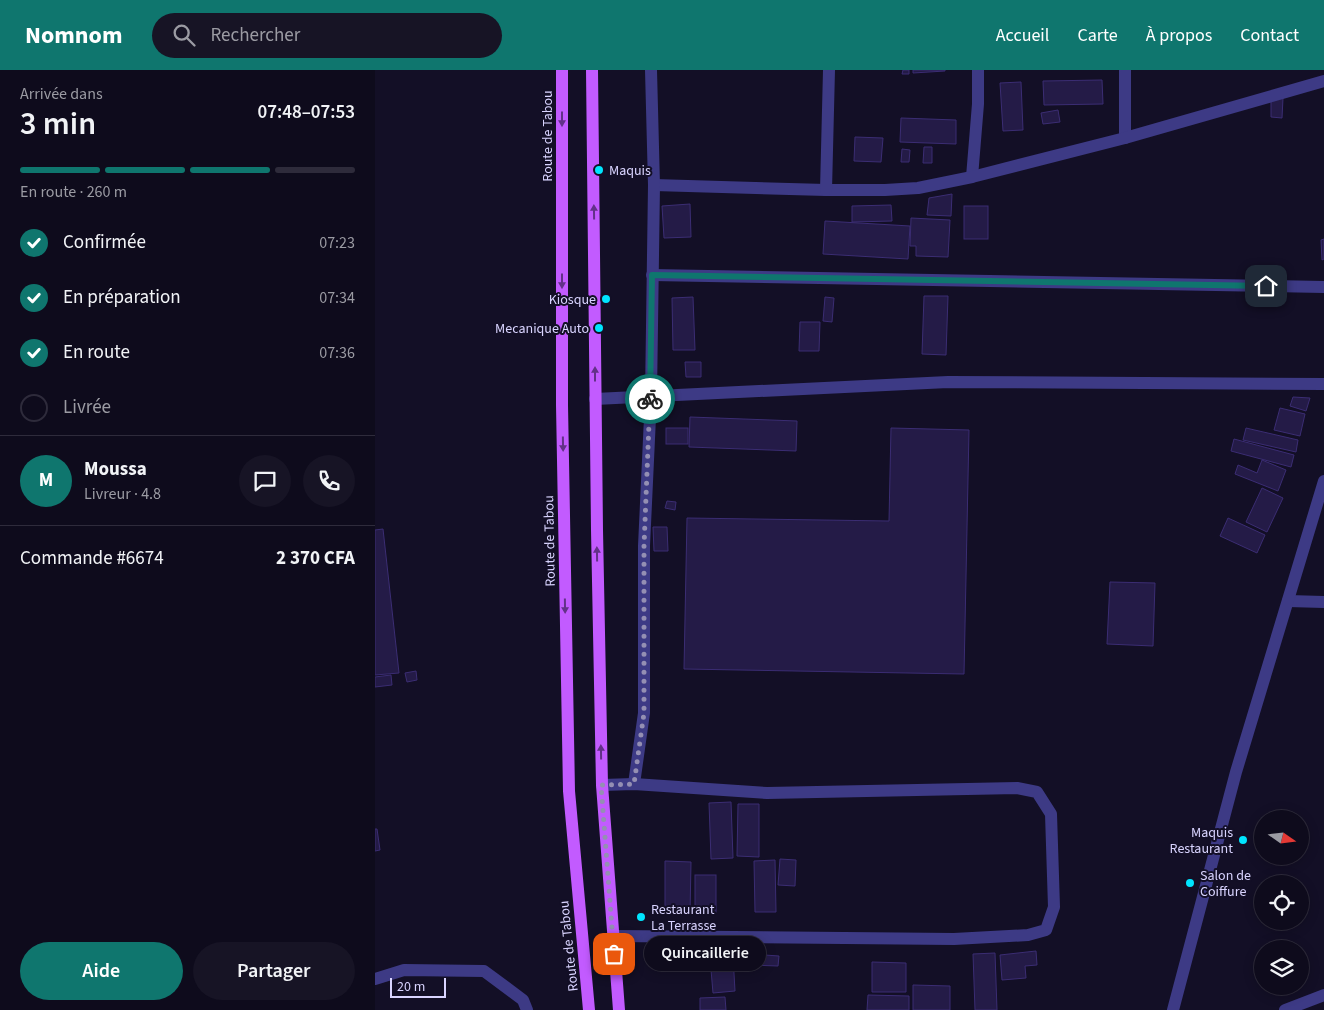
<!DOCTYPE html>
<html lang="fr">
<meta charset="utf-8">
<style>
:root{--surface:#0e0b1c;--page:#171425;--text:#f1f3f6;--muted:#9b9ba3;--line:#2e2b3b;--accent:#0f766e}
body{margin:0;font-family:"Source Sans 3",sans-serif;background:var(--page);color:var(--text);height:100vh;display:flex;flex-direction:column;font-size:19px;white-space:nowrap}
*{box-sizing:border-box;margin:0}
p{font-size:16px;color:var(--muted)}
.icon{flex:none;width:28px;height:28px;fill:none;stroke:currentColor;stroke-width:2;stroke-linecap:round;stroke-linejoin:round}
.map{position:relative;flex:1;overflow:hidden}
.details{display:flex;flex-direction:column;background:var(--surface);width:375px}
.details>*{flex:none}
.needle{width:32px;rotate:104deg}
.controls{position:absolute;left:879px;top:740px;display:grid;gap:10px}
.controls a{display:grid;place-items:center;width:55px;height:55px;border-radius:50%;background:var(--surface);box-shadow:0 2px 12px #0003,0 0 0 1px var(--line);font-size:25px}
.scale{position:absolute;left:15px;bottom:12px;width:56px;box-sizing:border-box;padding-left:5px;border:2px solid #d9d4ff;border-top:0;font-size:14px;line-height:18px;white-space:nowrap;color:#d9d4ff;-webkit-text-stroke:4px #130f26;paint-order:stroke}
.pin{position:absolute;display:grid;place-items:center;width:42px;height:42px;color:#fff;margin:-21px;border-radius:10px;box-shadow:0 2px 8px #0006}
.courier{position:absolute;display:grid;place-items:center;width:50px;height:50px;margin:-25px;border:4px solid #0f766e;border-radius:50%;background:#fff;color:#222;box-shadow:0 1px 6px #0007}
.bubble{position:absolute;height:35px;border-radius:18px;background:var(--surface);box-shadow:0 2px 12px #0003,0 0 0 1px var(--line);font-size:16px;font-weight:600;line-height:35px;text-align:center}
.head em{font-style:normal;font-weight:600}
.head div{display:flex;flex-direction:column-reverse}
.head{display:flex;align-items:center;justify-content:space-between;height:85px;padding:0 20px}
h1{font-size:32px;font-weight:600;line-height:38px}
.bar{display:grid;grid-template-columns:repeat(4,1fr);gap:8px 5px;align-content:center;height:60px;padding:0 20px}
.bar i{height:6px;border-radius:4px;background:var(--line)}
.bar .current{background:var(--accent)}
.bar p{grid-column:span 4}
.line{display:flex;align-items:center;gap:12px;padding:0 20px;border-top:1px solid var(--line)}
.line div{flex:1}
.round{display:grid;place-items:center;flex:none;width:52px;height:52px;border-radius:26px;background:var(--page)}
ol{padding:0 20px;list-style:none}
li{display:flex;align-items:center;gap:15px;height:55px}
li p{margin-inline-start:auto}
li .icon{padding:5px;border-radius:50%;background:var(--accent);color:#fff;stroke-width:4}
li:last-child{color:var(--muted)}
li i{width:28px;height:28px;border:2px solid var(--line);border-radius:50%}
.primary-button{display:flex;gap:10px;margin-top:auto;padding:10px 20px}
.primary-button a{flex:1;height:58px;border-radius:30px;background:var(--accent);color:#fff;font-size:20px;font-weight:600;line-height:58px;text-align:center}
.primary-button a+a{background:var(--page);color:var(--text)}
header{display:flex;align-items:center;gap:30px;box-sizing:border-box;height:70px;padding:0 25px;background:var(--accent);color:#fff}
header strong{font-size:24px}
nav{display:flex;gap:28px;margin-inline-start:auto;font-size:18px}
.search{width:350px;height:45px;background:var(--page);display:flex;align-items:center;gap:12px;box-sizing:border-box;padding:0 18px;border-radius:28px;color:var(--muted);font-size:19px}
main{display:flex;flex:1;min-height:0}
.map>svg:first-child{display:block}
.building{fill:#241b47;stroke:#3b2d73}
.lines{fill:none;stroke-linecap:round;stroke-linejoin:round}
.minor{stroke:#3d3a85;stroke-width:12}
.major{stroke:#c25bff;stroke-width:12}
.oneway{fill:#623188}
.done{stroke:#948fb3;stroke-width:5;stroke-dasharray:0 9}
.route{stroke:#0f766e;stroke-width:6}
.poi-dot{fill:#00e5ff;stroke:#130f26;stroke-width:2}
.labels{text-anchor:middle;stroke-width:4;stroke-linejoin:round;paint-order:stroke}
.street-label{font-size:14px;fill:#d9d4ff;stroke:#130f26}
.poi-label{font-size:14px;fill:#d9d4ff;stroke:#130f26;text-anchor:start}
</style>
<header>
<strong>Nomnom</strong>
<div class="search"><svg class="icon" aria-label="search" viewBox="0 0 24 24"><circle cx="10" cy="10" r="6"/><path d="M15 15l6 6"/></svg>Rechercher</div>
<nav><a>Accueil</a><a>Carte</a><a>À propos</a><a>Contact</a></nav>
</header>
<main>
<section class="details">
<div class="head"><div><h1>3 min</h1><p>Arrivée dans</p></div><em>07:48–07:53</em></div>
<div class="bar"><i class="current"></i><i class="current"></i><i class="current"></i><i></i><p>En route · 260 m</p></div>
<ol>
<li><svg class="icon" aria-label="check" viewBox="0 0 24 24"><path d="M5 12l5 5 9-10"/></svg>Confirmée<p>07:23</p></li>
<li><svg class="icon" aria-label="check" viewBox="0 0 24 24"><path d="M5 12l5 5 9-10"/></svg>En préparation<p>07:34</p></li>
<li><svg class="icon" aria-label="check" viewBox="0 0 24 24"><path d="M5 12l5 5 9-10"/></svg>En route<p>07:36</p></li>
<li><i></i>Livrée</li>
</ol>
<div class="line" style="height:90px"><b class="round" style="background:var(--accent);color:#fff">M</b><div><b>Moussa</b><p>Livreur · 4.8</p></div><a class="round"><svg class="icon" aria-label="chat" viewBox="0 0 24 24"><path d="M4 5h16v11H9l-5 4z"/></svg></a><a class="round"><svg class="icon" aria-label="phone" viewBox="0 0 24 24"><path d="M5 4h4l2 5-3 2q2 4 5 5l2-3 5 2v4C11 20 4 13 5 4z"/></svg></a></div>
<div class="line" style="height:65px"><div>Commande #6674</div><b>2 370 CFA</b></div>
<div class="primary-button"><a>Aide</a><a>Partager</a></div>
</section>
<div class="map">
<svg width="949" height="940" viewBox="0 0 949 940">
<rect width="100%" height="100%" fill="#130f26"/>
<g class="building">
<path d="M528 0H534V4H527Z"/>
<path d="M538 0H570V1L538 3Z"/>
<path d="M727 10 728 34 669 35 668 11Z"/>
<path d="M646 12 648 60 628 61 625 13Z"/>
<path d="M896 28H908L907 48 896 47Z"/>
<path d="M683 40 685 52 668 54 666 43Z"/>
<path d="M526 48 581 50V74L525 72Z"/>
<path d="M480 67 508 68 506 92 479 91Z"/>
<path d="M549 77H557V93H548Z"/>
<path d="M527 79 535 80 534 92H526Z"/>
<path d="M577 124 576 146 552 145 554 128Z"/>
<path d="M315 134 316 167 289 168 287 136Z"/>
<path d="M516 135 517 151 477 152V136Z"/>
<rect x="589" y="136" width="24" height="33"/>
<path d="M536 148 575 150 573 187 541 186V176H535Z"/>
<path d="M450 151 535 156 533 189 448 184Z"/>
<path d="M949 169V189L947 190 946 170Z"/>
<path d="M549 226H573L571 285 547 284Z"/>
<path d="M318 227 320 280H298L297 228Z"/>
<path d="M450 227 459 228 457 252 448 251Z"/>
<path d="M425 252H445L444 281H424Z"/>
<path d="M310 292H326V307H311Z"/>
<path d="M918 327 935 328 931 341 915 336Z"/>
<path d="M905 338 930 344 925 366 899 360Z"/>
<path d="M315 347 422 351 421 381 314 377Z"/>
<rect x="291" y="358" width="22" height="16"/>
<path d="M516 358 594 360 589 604 309 599 312 448 514 451Z"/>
<path d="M871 358 923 370 921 382 868 370Z"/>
<path d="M859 369 919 385 916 397 856 381Z"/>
<path d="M887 390 911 400 903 421 860 404 863 395 882 403Z"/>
<path d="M887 418 908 428 892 462 871 452Z"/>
<path d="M292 431 301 432 300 440 290 438Z"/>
<path d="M853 448 890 465 882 483 845 466Z"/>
<path d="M278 457H292L293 481H279Z"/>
<path d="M8 459 24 603 0 605V460Z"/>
<path d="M735 512 780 513 778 576 732 574Z"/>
<path d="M41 601 42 610 32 612 30 603Z"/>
<path d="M16 605 17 615 0 617V607Z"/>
<path d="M356 732 358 788 336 789 334 733Z"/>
<path d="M363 734H384V787L362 786Z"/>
<path d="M0 759H2L5 780 0 781Z"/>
<path d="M405 789 421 790 420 816 403 815Z"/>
<path d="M400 790 401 842H380L379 791Z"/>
<path d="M290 791 316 792 315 844H290Z"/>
<rect x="320" y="805" width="21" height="37"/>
<path d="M899 875 918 876V879H899Z"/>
<path d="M661 881 662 895 650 896 651 908 627 910 625 885Z"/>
<path d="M620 883 622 940H600L598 884Z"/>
<path d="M375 884 404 886 403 896 375 895Z"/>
<path d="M358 886 360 921 338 923 335 888Z"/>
<path d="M497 892 531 893V922H497Z"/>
<path d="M538 915 575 916V940H538Z"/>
<path d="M493 925 534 926V940H492Z"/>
<path d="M350 927 351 940H325V928Z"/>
</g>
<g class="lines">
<g class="minor">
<path d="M750 68V0"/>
<path d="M597 107 603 34V0"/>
<path d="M279 115 451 120H510L543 118 597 107 750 68 949 11"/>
<path d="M451 120 454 0"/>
<path d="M277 205 949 217"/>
<path d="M220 329 573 312 949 314"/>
<path d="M913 531 949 532"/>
<path d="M259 714 269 643V476L276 326 279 115 276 0"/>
<path d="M227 715 259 714 392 723 642 718 662 722 676 744 679 837 671 860 653 865 579 869 237 866"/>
<path d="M0 909 29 900 109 901 148 930 152 940"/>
<path d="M798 940 861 702 949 411"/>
<path d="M910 940 949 925"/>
</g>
<g class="major">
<path d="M187 0V335L194 721 214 940"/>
<path d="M217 0 222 460 227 715 244 940"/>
</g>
</g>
<defs><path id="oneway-solid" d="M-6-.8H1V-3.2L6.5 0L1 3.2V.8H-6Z" transform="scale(1.25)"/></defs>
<g class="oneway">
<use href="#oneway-solid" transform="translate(187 49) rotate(90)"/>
<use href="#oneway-solid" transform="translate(219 142) rotate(-91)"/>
<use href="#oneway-solid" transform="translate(187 211) rotate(90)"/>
<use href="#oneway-solid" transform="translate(220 304) rotate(-90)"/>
<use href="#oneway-solid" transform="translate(188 374) rotate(89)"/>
<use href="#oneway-solid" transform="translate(222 484) rotate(-91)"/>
<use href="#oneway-solid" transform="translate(190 536) rotate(89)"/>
<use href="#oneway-solid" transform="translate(226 682) rotate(-91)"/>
</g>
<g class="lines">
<path class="done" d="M239 884 226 715 259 714 269 643V476L275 329"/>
<path class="route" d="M275 329 277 205 891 216"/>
</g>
<g class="poi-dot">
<circle cx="224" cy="100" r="5"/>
<circle cx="231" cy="229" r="5"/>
<circle cx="224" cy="258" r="5"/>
<circle cx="868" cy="770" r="5"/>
<circle cx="815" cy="813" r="5"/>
<circle cx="266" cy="847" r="5"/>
</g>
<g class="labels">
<g class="street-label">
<text transform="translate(172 66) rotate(-90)" y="5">Route de Tabou</text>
<text transform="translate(174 471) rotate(-91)" y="5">Route de Tabou</text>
<text transform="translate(193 876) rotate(-96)" y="5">Route de Tabou</text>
</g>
<g class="poi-label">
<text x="234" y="105">Maquis</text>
<text x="221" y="234" text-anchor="end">Kiosque</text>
<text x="214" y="263" text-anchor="end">Mecanique Auto</text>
<text x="858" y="767" text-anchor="end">Maquis<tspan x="858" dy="16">Restaurant</tspan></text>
<text x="825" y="810">Salon de<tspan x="825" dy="16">Coiffure</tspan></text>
<text x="276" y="844">Restaurant<tspan x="276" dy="16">La Terrasse</tspan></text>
</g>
</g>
</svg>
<div class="controls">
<a><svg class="needle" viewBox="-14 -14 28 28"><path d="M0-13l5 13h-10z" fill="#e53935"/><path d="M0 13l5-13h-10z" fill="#9b9ba3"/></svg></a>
<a><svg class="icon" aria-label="locate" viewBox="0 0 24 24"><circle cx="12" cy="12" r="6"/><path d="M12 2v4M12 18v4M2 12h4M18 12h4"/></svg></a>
<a><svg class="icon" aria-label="layers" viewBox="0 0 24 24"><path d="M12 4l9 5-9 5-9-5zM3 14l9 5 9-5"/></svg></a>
</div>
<div class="scale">20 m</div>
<div class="pin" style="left:239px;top:884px;background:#ea580c"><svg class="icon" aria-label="bag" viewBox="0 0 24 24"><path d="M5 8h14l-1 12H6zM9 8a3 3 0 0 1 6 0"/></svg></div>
<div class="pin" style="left:891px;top:216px;background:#1f2937"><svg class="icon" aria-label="home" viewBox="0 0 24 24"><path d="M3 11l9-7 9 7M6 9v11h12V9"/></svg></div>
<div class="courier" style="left:275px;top:329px"><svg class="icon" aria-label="bike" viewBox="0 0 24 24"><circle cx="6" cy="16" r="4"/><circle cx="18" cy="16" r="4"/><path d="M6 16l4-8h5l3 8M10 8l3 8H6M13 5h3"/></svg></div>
<div class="bubble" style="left:269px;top:866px;width:122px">Quincaillerie</div>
</div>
</main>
